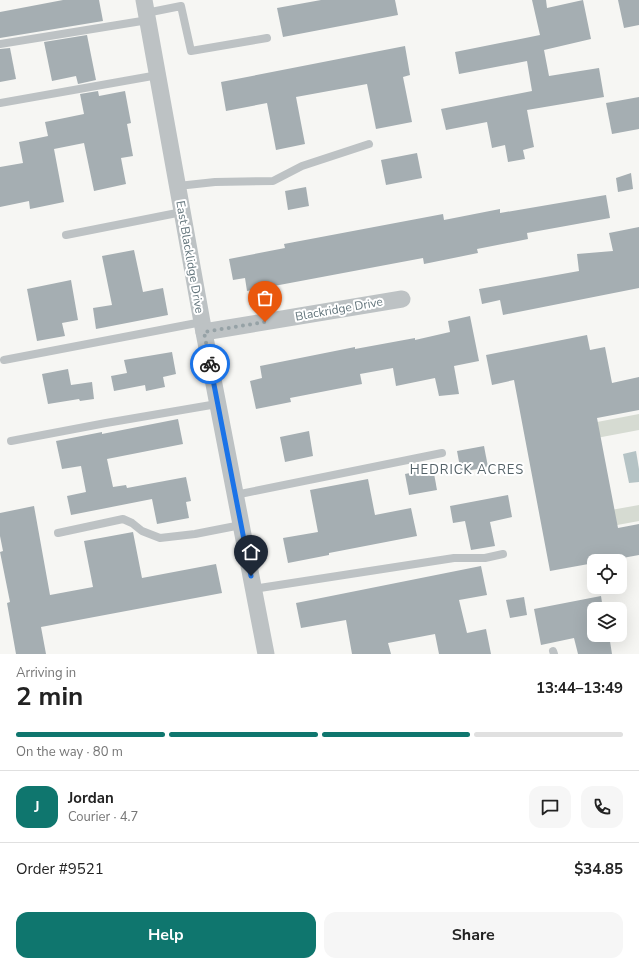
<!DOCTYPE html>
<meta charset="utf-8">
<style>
:root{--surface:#fff;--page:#f6f6f6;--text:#222;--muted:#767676;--line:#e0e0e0;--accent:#0f766e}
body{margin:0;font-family:"Nunito Sans",sans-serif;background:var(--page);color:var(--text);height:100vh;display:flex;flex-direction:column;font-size:15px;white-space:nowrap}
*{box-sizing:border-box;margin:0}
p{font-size:13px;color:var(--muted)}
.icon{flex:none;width:22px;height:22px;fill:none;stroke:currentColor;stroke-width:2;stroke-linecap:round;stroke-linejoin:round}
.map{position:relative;height:654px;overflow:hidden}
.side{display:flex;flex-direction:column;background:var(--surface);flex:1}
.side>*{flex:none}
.buttons{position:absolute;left:587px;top:554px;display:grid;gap:8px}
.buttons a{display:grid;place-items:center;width:40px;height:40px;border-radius:8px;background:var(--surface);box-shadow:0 4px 16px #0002;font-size:20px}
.pin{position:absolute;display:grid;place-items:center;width:34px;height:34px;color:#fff;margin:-41px -17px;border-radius:50% 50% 50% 0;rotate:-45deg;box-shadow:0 0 4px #0007}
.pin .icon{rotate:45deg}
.courier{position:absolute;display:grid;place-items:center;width:40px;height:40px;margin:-20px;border:3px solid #1a73e8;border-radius:50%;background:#fff;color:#222;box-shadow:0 1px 5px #0007}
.headline em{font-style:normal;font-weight:700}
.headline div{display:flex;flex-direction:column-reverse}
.headline{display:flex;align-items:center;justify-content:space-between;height:68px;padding:0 16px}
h1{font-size:26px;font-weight:700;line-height:30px}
.bar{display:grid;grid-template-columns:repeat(4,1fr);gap:6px 4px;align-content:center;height:48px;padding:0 16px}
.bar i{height:5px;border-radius:3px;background:var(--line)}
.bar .selected{background:var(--accent)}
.bar p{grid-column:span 4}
.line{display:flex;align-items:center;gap:10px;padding:0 16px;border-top:1px solid var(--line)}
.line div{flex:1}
.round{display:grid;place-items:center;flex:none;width:42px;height:42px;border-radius:12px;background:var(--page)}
.cta{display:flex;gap:8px;margin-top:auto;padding:8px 16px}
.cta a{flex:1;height:46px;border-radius:12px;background:var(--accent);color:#fff;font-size:16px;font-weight:700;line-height:46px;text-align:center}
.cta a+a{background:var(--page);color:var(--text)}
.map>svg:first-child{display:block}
.green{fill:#d6dbd2}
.water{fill:#b5c3c5}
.building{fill:#a5aeb2}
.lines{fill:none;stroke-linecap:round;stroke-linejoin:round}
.service{stroke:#bdc2c4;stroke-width:8}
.minor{stroke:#bdc2c4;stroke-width:17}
.done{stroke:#96a2a6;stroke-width:4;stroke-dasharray:0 7.2}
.route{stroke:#1a73e8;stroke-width:5}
.labels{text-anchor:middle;stroke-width:4;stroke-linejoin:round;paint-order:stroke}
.street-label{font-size:12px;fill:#63757c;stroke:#fff}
.neighbourhood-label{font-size:13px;letter-spacing:1px;fill:#546268;stroke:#fff}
</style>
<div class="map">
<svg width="639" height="654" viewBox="0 0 639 654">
<rect width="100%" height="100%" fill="#f6f6f3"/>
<g class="green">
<path d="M639 414V430L533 450 529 435Z"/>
<path d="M639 505V521L547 538 544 522Z"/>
</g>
<path class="water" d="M636 451 639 469V482L629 483 623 454Z"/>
<g class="building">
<path d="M63 0H99L103 21 0 38V12Z"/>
<path d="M321 0H395L398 15 283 37 277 8Z"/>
<path d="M532 0H546L547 8 583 0 591 39 544 50 549 76 599 68 604 97 527 110 534 147 523 150 525 159 508 162 505 145 492 148 487 122 446 130 441 109 532 91 527 61 459 74 455 52 540 35Z"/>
<path d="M618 0H639V25L624 28Z"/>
<path d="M87 35 96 80 78 84 76 76 52 81 44 42Z"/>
<path d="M405 46 410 75 403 77 412 122 376 129 367 84 296 97 305 144 276 150 267 103 226 111 221 82Z"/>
<path d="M10 48 16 79 0 82V49Z"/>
<path d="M98 91 99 96 125 91 131 123 127 124 133 156 121 158 126 184 94 191 84 143 54 149 64 202 30 209 29 201 0 207V167L23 163 19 142 48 136 45 122 84 114 80 94Z"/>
<path d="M639 97V129L612 134 606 103Z"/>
<path d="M417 153 422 178 386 185 381 160Z"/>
<path d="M631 173 633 189 618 192 616 178Z"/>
<path d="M306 187 309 206 288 210 285 191Z"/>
<path d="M606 195 610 218 527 233 528 239 477 249 478 253 424 264 423 258 247 291 245 278 233 280 229 259 285 248 284 244 443 214 444 220 500 209V213Z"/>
<path d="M639 227V288L503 315 500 300 482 304 479 289 579 271 577 254 613 251 609 233Z"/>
<path d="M134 250 143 292 163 288 168 315 96 329 93 308 112 305 102 256Z"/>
<path d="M71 280 78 320 62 323 65 336 37 341 27 289Z"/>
<path d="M470 316 479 361 454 366 459 394 439 396 435 378 396 386 393 368 360 374 362 384 290 398 291 402 256 409 250 381 262 378 260 366 355 347V349L415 338V340L450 332 448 321Z"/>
<path d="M587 335 590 350 605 347 612 383 639 377V410L597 418 618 528 639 524V555L606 561H594V563L550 571 514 380 492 385 486 355Z"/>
<path d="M172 352 176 374 163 377 165 387 146 391 145 385 114 391 111 376 127 373 124 360Z"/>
<path d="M68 369 71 385 92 382 94 399 80 401 79 399 48 404 42 374Z"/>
<path d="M178 419 183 444 107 459 113 487 126 485 127 488 186 477 191 501 186 502 189 518 157 524 152 499 71 515 67 496 86 492 81 466 62 469 56 441 102 432V434Z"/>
<path d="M309 431 313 456 285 462 280 437Z"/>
<path d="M484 446 488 467 461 472 457 451Z"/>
<path d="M433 468 437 490 409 495 405 474Z"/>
<path d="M368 479 375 515 411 508 417 536 329 553V555L288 563 283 538 318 532 310 490Z"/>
<path d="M508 495 512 517 490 522 495 546 471 550 465 521 453 523 450 506Z"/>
<path d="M34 506 50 595 93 587 84 541 133 532 142 578 216 564 222 593 41 627 46 654H16L7 603 10 602 0 552 3 551 0 536V513Z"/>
<path d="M481 566 487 595 459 600 467 633 486 629 491 654H439L435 634 388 643 391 654H352L346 620 301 628 296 603Z"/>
<path d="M601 596 603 609H594V635H609L612 654H578L574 638 541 645 534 609Z"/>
<path d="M524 597 527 615 510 618 506 600Z"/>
</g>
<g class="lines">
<g class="service">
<path d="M146 13 181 6 191 51 267 38"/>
<path d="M0 44 148 20"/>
<path d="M0 103 158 75"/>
<path d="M178 186 215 182 273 181 302 166 369 144"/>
<path d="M66 235 182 212"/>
<path d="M4 360 202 322"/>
<path d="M11 441 106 423 217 404"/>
<path d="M235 495 442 453"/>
<path d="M58 533 123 519 132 523 142 531 160 538 195 534 241 525"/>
<path d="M253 589 454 558H485L503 554"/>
<path d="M553 651 554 654"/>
</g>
<g class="minor">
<path d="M144 0 202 322 266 654"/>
<path d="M204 332 402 299"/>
</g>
</g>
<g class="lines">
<path class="done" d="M210 364 204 332 265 322"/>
<path class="route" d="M210 364 251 576"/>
</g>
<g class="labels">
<g class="street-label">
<text transform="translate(190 257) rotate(80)" y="4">East Blacklidge Drive</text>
<text transform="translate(339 309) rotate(-10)" y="4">Blackridge Drive</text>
</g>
<g class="neighbourhood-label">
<text x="467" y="474">HEDRICK ACRES</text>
</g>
</g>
</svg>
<div class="buttons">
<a><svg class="icon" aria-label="locate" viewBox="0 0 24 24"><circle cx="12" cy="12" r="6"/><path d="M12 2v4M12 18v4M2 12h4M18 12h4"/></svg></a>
<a><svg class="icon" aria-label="layers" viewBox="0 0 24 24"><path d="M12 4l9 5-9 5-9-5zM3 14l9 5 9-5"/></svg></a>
</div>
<div class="pin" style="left:265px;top:322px;background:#ea580c"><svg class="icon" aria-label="bag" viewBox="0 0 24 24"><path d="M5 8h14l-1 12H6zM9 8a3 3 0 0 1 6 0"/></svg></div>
<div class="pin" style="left:251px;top:576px;background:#1f2937"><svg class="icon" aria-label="home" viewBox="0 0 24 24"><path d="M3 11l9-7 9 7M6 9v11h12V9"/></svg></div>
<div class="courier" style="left:210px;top:364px"><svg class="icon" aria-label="bike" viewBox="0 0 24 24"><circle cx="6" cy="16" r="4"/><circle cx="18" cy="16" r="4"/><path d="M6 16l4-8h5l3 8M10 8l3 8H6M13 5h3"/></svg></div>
</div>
<section class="side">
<div class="headline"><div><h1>2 min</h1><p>Arriving in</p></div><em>13:44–13:49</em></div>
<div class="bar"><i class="selected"></i><i class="selected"></i><i class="selected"></i><i></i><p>On the way · 80 m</p></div>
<div class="line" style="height:72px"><b class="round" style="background:var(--accent);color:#fff">J</b><div><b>Jordan</b><p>Courier · 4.7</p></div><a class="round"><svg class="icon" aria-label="chat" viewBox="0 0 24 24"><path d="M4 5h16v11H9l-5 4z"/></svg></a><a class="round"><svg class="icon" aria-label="phone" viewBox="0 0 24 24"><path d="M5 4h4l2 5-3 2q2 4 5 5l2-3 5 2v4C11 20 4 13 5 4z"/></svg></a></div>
<div class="line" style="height:52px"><div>Order #9521</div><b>$34.85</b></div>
<div class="cta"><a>Help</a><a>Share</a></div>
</section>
